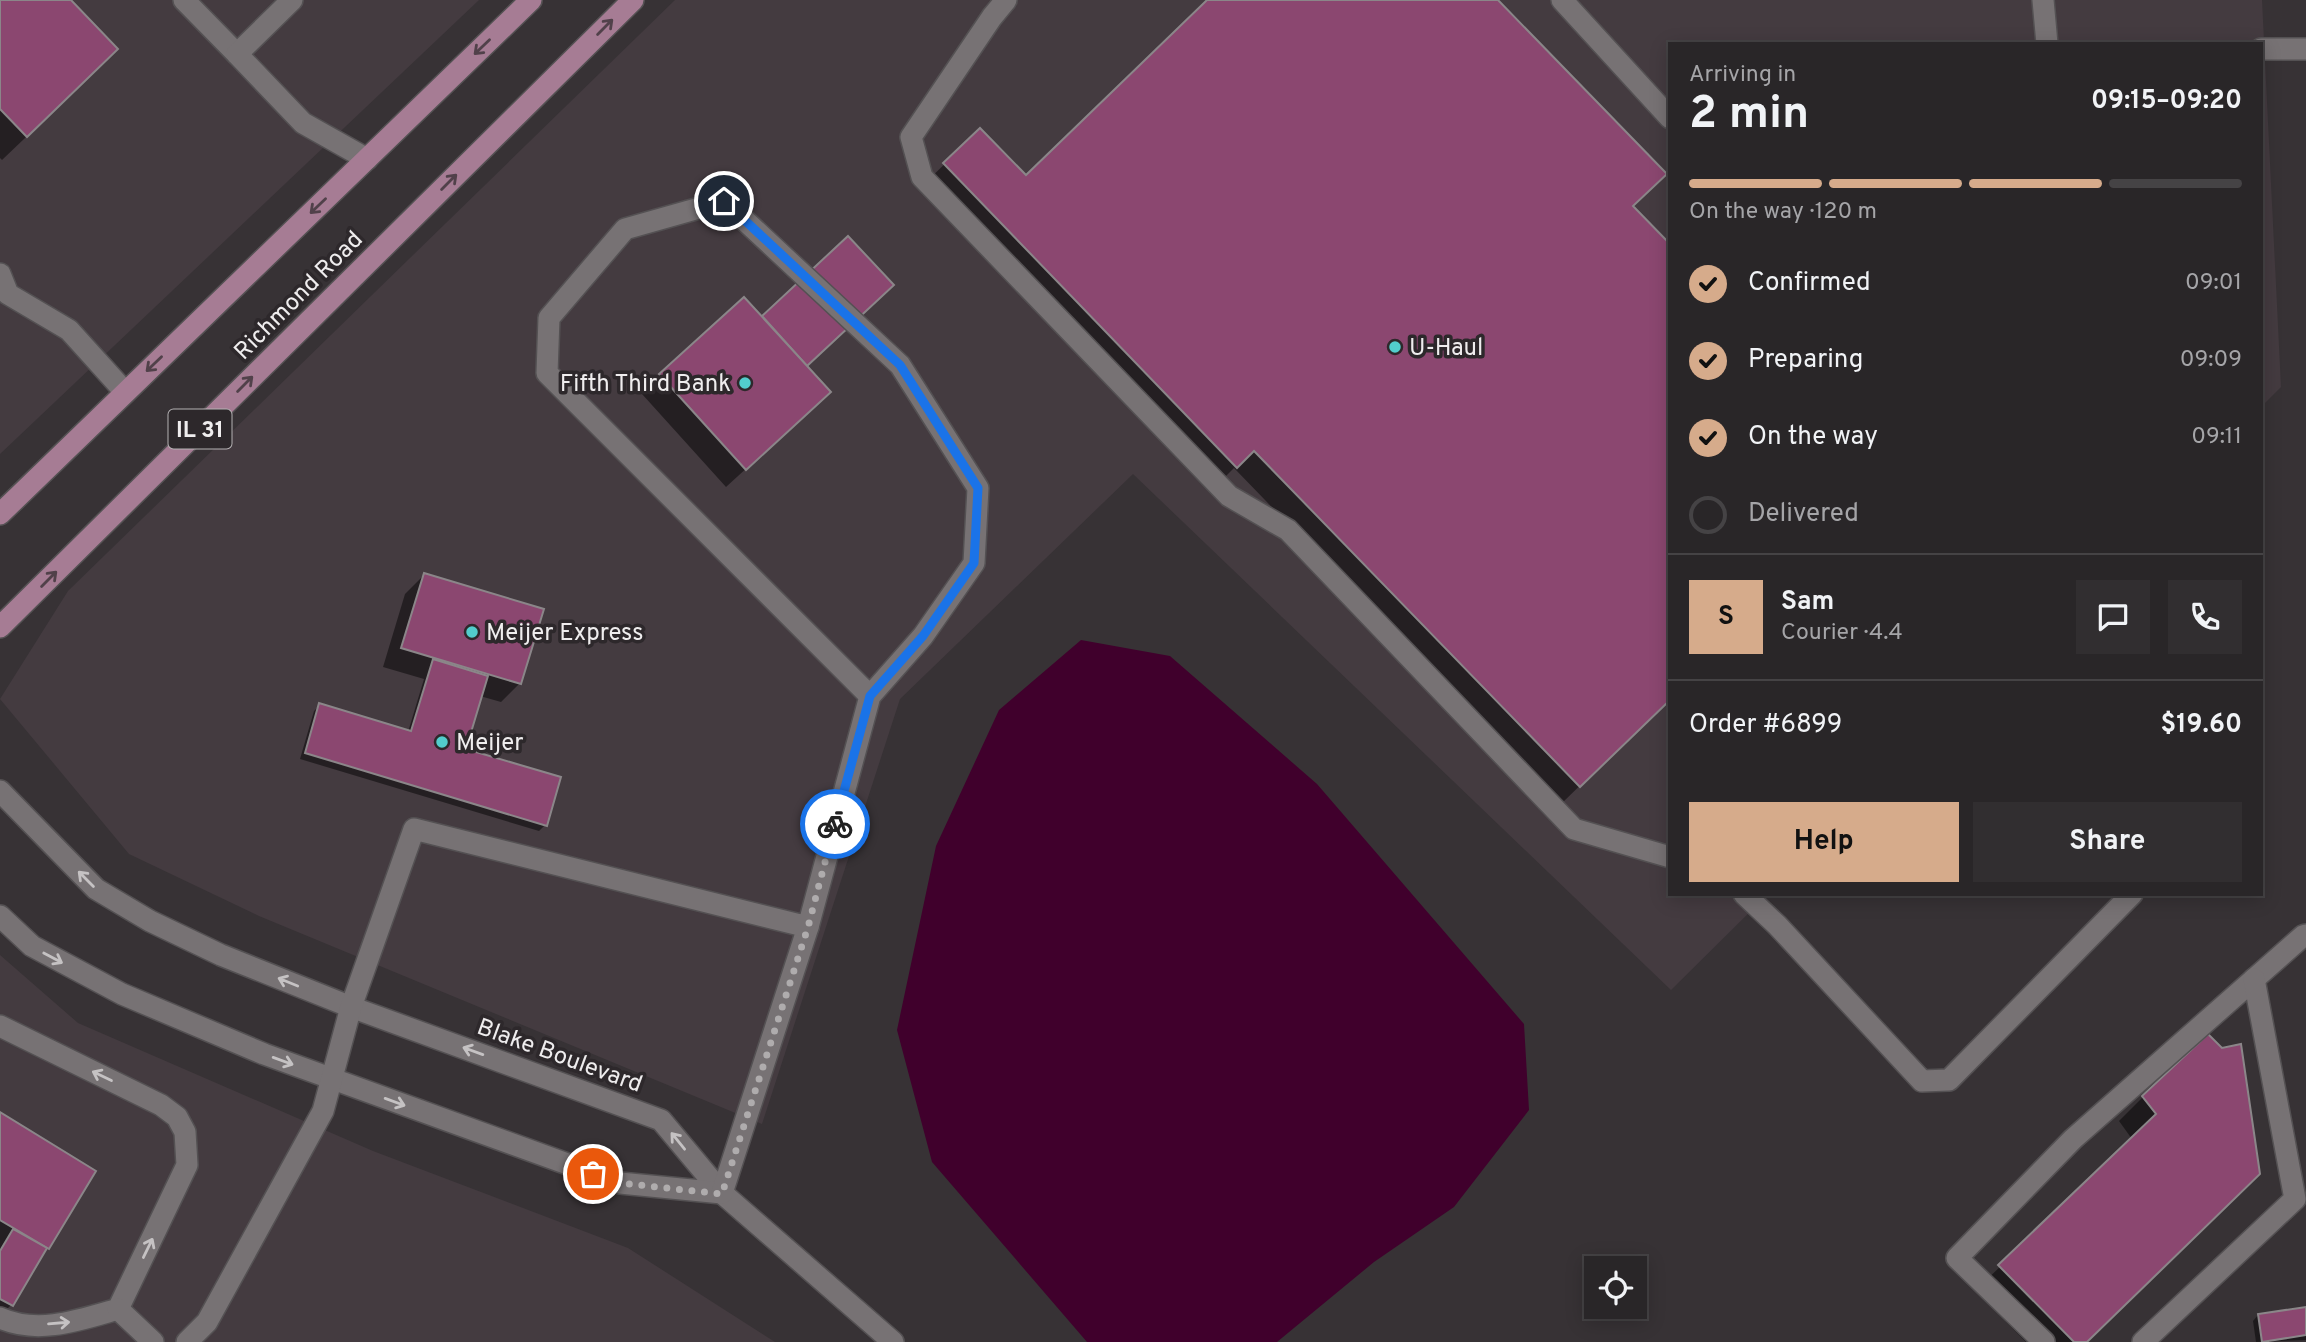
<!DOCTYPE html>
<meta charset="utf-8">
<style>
:root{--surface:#292628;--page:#312e30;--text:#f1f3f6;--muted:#a5a5a8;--line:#454345;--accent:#d6ab8b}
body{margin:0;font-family:Overpass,sans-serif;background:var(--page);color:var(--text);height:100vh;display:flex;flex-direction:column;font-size:26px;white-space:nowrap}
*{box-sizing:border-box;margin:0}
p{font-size:23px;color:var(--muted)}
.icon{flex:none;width:38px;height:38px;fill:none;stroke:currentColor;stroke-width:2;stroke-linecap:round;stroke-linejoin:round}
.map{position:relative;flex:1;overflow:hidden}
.drawer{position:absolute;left:1668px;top:42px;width:595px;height:854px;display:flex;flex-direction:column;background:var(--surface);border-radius:0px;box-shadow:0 4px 18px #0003,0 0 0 2px var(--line)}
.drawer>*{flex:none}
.fabs{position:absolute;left:1584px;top:1256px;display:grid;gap:14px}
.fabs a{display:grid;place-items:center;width:63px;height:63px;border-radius:0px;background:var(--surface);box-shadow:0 4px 18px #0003,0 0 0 2px var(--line);font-size:35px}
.pin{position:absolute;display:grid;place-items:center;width:60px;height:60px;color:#fff;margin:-30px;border:4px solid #fff;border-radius:50%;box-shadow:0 2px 7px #0007}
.courier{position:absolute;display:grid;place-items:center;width:70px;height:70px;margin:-35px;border:5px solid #1a73e8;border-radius:50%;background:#fff;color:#222;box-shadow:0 2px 9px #0007}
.headline em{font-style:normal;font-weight:700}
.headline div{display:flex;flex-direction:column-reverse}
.headline{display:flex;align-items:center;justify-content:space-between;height:119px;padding:0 21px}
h1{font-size:46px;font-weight:700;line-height:52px}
.bar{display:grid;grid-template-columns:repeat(4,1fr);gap:10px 7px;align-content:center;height:84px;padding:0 21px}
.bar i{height:9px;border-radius:5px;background:var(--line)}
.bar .on{background:var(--accent)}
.bar p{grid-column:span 4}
.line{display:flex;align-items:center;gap:18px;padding:0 21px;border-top:2px solid var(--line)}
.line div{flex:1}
.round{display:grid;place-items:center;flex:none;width:74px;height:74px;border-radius:0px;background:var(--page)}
ol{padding:0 21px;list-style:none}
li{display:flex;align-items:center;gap:21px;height:77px}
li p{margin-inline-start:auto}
li .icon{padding:7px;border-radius:50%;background:var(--accent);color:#111;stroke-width:4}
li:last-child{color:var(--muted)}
li i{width:38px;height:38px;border:4px solid var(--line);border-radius:50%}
.action{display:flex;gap:14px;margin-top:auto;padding:14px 21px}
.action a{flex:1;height:80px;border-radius:0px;background:var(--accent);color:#111;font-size:28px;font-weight:700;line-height:80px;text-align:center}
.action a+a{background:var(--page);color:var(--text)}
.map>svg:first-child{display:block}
.built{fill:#443b40}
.water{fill:#40002c}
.shadow{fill:#0007}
.building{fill:#8b4770;stroke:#8b8689;stroke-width:2}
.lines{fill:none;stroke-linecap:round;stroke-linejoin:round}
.minor-casing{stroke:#545153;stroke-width:24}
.major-casing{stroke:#545153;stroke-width:24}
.minor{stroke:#777274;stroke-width:21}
.major{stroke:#a67c94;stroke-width:21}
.oneway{stroke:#51414a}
.oneway2{stroke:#c5c2c3}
.done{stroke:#afacad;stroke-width:7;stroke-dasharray:0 12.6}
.route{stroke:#1a73e8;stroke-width:9}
.poi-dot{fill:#52cdcd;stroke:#2d282b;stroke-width:2.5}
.labels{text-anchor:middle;stroke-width:7;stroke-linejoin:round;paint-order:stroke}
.shield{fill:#2d282b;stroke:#b5b2b4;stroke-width:2}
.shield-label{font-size:23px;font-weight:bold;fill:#efedee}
.street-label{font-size:24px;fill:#efedee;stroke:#2d282b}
.poi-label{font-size:24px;fill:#efedee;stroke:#2d282b;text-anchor:start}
</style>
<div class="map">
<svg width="2306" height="1342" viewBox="0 0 2306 1342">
<rect width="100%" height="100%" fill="#373235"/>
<g class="built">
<path d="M0 0H479L0 454Z"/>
<path d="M675 0H2262L2281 387 2261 407V44H1670V894H1768L1671 990 1133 474 900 699 762 1124 259 916 129 854 0 699 68 591Z"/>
<path d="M0 955 78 1023 373 1151 628 1248 775 1342H0Z"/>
</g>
<path class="water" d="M1081 640 1170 656 1317 784 1524 1024 1529 1110 1454 1207 1374 1262 1277 1342H1087L932 1162 897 1030 936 846 999 710Z"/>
<g class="shadow">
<path d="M0 0H68L92 74 2 160 0 158Z"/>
<path d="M1209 0H1496L1631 207 1670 698 1560 805 1234 468 1217 485 925 183 980 130 1026 177Z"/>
<path d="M848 238 805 366 810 410 726 487 642 394 660 375 762 318Z"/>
<path d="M424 575 520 683 501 702 480 696 464 750 545 825 539 831 300 759 314 711 320 705 408 732 424 679 383 667 405 594Z"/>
<path d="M2221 1050 2085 1342H2026L1975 1291 2132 1139 2119 1121 2143 1097Z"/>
<path d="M0 1114 94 1171 47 1248 41 1254 11 1305 5 1311 0 1308Z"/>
<path d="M2306 1308V1340L2256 1342 2253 1321 2258 1315Z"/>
</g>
<g class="building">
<path d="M0 0H71L118 49 27 137 0 109Z"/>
<path d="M1207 0H1498L1667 174 1633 206 1670 244V700L1580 787 1254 451 1237 468 943 163 980 128 1026 175Z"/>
<path d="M848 236 894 285 807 366 762 316Z"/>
<path d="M744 297 831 392 746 470 659 374Z"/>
<path d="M424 573 544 609 521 684 401 648Z"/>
<path d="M433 659 488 676 466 749 561 777 547 826 305 753 319 703 411 731Z"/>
<path d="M2208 1034 2222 1048 2241 1044 2260 1174 2087 1342H2074L1998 1265 2156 1114 2142 1096Z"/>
<path d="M0 1112 96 1171 49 1249 0 1220Z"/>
<path d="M13 1229 47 1248 13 1306 0 1299V1251Z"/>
<path d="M2306 1307V1335L2262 1342 2258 1314Z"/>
</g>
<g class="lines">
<defs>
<g id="minor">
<path d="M184 0 237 54"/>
<path d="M292 0 237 54 303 123 367 159"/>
<path d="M1006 0 992 17 911 137 922 177 1229 496 1288 530 1574 829 1670 857"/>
<path d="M1562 0 1670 118"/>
<path d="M2043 0 2047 44"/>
<path d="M2261 49H2306"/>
<path d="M0 274 8 294 69 330 125 392"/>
<path d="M0 791 96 889 150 921 221 955 351 1007 661 1120 722 1193 893 1342"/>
<path d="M1744 894 1777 925 1922 1081 1949 1080 2132 894"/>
<path d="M0 916 32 946 122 994 264 1054 620 1183 722 1193"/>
<path d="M0 1026 161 1105 177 1117 185 1132 187 1165 118 1309C80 1320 38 1335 0 1318"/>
<path d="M722 1193 808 927"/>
<path d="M118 1309 153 1342"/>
<path d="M187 1342 207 1322 323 1111 351 1007 414 829 808 927 870 696 923 636 974 563 978 488 900 365 724 201 625 229 549 318 547 373 870 696"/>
<path d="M2044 1342 1957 1258 2073 1139 2303 936 2306 935"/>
<path d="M2143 1342 2295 1199 2254 979"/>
</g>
<g id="major">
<path d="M0 514 531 0"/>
<path d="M0 627 633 0"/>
</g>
</defs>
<use href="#minor" class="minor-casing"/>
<use href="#major" class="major-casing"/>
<use href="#minor" class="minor"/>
<use href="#major" class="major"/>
</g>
<defs><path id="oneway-shaft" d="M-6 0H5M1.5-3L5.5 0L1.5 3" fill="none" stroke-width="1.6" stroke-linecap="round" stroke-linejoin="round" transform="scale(1.75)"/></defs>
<g class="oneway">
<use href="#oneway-shaft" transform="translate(605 27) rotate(-45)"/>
<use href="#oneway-shaft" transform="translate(482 47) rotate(136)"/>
<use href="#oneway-shaft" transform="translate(449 182) rotate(-45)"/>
<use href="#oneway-shaft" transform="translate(318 206) rotate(136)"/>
<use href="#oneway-shaft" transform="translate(154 364) rotate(136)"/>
<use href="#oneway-shaft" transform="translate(245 384) rotate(-45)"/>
<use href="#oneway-shaft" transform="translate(49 579) rotate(-45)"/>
</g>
<g class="oneway2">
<use href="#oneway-shaft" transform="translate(86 879) rotate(-135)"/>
<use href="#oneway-shaft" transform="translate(53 958) rotate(28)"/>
<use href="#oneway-shaft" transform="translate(288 982) rotate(-158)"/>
<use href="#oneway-shaft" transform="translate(473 1051) rotate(-160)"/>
<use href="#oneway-shaft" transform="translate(283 1061) rotate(20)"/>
<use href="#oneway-shaft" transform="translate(102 1076) rotate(-154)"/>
<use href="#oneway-shaft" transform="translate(395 1102) rotate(20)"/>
<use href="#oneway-shaft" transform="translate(678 1141) rotate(-129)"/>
<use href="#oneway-shaft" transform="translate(148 1248) rotate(-64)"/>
<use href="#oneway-shaft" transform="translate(59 1323) rotate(-5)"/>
</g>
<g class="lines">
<path class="done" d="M593 1174 620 1183 722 1194 808 927 835 824"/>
<path class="route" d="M724 201 900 365 978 488 974 563 923 636 870 696 835 824"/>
</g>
<g class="poi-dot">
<circle cx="1395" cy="347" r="7"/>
<circle cx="745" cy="383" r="7"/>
<circle cx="472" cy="632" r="7"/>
<circle cx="442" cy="742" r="7"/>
</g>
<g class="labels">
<rect class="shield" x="168.5" y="409.5" width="63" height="39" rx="5"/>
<g class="shield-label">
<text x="200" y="437">IL 31</text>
</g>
<g class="street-label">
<text transform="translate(298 295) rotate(-45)" y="8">Richmond Road</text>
<text transform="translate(560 1055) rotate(20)" y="8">Blake Boulevard</text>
</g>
<g class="poi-label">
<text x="1409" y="355">U-Haul</text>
<text x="731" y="391" text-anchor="end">Fifth Third Bank</text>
<text x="486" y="640">Meijer Express</text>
<text x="456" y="750">Meijer</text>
</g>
</g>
</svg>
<div class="fabs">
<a><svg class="icon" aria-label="locate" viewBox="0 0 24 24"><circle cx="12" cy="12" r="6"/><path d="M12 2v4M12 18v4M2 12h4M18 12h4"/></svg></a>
</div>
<div class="pin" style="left:593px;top:1174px;background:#ea580c"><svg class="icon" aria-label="bag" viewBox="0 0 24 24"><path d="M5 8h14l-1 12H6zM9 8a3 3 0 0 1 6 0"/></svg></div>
<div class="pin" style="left:724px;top:201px;background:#1f2937"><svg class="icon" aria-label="home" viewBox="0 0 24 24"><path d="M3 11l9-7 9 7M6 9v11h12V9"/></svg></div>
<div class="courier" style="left:835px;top:824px"><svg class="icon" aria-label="bike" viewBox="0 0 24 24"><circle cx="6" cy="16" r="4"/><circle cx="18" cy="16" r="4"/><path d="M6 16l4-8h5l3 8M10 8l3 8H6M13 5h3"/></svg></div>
<section class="drawer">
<div class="headline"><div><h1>2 min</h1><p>Arriving in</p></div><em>09:15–09:20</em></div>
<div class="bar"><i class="on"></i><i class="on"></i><i class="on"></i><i></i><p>On the way · 120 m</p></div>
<ol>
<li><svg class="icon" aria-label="check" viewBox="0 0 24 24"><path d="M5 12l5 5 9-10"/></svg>Confirmed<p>09:01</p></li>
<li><svg class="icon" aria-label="check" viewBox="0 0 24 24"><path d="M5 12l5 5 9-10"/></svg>Preparing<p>09:09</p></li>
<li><svg class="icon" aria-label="check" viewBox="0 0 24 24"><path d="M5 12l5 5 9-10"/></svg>On the way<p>09:11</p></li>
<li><i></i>Delivered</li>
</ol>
<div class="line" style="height:126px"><b class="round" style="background:var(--accent);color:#111">S</b><div><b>Sam</b><p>Courier · 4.4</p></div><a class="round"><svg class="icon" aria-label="chat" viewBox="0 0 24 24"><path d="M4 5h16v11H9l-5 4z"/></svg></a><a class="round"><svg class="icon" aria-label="phone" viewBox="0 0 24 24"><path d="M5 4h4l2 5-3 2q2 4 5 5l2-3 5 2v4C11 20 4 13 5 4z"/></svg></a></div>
<div class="line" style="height:91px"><div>Order #6899</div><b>$19.60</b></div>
<div class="action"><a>Help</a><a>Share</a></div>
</section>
</div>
